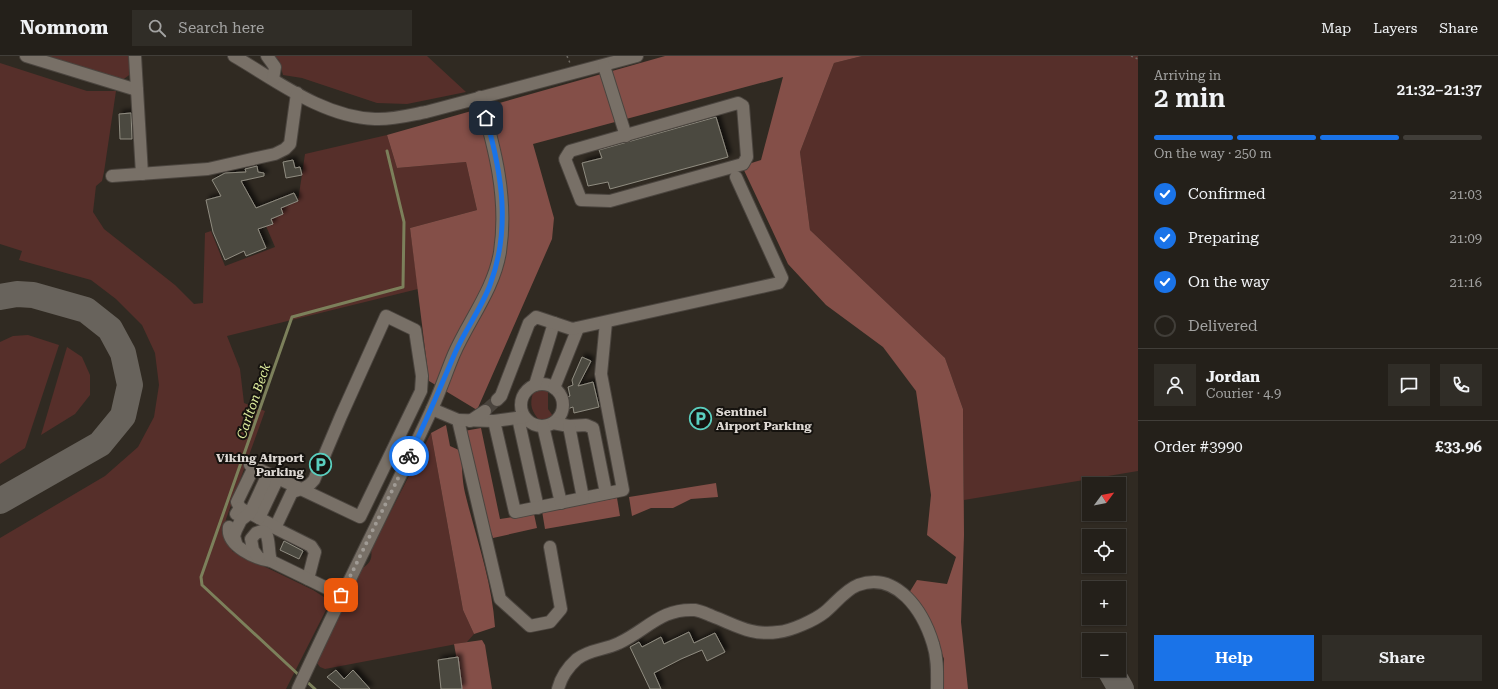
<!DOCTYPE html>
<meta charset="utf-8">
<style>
:root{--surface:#24201a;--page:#302d27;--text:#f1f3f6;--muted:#a3a3a2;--line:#413e39;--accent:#1a73e8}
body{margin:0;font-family:"Roboto Serif",serif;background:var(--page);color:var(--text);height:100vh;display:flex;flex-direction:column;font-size:15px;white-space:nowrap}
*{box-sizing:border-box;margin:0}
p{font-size:13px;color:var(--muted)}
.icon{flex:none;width:22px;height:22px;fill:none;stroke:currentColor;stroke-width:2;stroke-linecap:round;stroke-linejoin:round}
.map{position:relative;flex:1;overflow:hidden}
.details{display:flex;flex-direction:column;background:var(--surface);width:360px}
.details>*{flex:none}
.needle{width:26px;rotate:58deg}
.tools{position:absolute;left:1082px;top:421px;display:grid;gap:8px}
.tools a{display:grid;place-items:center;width:44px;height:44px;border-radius:0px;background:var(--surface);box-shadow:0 1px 3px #0004,0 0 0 1px var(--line);font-size:20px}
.pin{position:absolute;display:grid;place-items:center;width:34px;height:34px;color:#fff;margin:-17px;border-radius:8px;box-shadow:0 2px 6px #0006}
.courier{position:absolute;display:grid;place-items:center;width:40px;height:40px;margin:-20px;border:3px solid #1a73e8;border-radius:50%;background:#fff;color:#222;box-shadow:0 1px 5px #0007}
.overview em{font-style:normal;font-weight:600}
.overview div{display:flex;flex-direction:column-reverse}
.overview{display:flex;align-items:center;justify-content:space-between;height:68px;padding:0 16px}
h1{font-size:26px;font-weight:600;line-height:30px}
.bar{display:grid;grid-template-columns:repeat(4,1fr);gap:6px 4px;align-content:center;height:48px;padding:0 16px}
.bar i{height:5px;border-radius:3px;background:var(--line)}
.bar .on{background:var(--accent)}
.bar p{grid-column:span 4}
.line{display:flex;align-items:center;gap:10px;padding:0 16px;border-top:1px solid var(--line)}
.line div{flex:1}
.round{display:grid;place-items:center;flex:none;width:42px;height:42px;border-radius:0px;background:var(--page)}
ol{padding:0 16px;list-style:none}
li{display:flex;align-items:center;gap:12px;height:44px}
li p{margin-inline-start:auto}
li .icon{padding:4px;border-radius:50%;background:var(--accent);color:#fff;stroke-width:4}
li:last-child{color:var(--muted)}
li i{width:22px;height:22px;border:2px solid var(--line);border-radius:50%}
.button{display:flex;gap:8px;margin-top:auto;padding:8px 16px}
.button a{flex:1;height:46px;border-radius:0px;background:var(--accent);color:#fff;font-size:16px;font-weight:600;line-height:46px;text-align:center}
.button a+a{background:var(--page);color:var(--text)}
header{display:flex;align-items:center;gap:24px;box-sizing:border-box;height:56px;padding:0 20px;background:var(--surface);border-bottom:1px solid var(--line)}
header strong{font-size:19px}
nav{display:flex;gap:22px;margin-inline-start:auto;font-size:14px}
.search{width:280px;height:36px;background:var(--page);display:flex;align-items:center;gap:10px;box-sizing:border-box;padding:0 14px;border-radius:0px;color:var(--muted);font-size:15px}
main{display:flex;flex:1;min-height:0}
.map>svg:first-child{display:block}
.green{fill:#562f2a}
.forest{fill:#844f48}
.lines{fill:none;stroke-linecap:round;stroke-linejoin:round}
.stream{stroke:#7c805b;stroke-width:3}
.taxiway{stroke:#68635c;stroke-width:26}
.building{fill:#4c493f;stroke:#8f8c81;filter:url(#shadow)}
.minor-tunnel{stroke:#4a443d;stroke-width:12;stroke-dasharray:12 6;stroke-linecap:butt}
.minor-casing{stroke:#4b453f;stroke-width:14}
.path{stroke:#6d6861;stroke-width:1.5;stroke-dasharray:2 3;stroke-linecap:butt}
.minor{stroke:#787067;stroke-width:12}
.done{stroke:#a09b95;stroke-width:4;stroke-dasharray:0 7.2}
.route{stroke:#1a73e8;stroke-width:5}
.labels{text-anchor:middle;stroke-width:4;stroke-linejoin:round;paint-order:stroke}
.poi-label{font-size:12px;font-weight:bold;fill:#ddd8d3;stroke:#16130f;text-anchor:start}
.water-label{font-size:13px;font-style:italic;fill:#deec9c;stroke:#16130f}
</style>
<header>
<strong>Nomnom</strong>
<div class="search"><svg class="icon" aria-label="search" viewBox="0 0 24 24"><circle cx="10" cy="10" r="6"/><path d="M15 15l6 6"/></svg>Search here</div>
<nav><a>Map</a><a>Layers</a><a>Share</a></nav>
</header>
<main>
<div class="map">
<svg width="1138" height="633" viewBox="0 0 1138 633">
<defs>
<filter id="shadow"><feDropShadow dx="3.5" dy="-3.5" stdDeviation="2" flood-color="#0009"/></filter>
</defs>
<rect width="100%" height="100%" fill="#302a22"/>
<g class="green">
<path d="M47 0H132V17L121 25 58 9 55 2Z"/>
<path d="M273 0H427L466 36 407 48 377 47 302 22 283 19 279 4Z"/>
<path d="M862 0H1138V415L964 444 963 353 945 302 810 174 800 96 834 7Z"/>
<path d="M0 7 87 35H116L104 116 102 125 96 130 93 156 104 173 175 229 194 248 203 247 205 177 211 175 225 210 275 191 266 170 281 152 298 145 305 98 387 79 397 112 466 106 477 154 410 172 418 233 227 280 240 313 244 347 265 355 226 463 224 479 227 488 233 491 232 495 313 534 327 543V552L286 633H0V482L105 420 138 391 154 361 159 329 155 297 142 269 116 243 91 224 19 204 22 195 0 188Z"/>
<path d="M28 279 59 289 25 392 0 408V286L13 280Z"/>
<path d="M67 291 82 301 90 319V339L75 358 41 379Z"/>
<path d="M545 331 548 332V353L553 360 540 365C532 356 529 349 533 337Z"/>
<path d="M431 377 463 554 474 578 467 586 325 613 320 611 317 607 359 514C368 509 373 505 371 494Z"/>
</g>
<g class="forest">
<path d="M665 0H862L834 7 800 96 810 174 945 302 963 353 964 479 961 566 968 633H943L944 603 928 560 909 537 917 524 947 528 956 501 927 479 931 439 916 335 883 291 826 249 788 208 742 110 761 104 783 21 533 88 554 162 552 183 477 354 429 325 410 172 477 154 466 106 397 112 387 79Z"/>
<path d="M446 369 450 390 461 395C462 409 462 424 465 437 476 482 492 525 495 571L474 578 463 554 431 377Z"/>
<path d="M481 372 500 463 534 458 537 472 493 482 481 446 464 375Z"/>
<path d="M716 427 718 441 691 443 673 452H651L632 460 629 441Z"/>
<path d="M617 442 620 460 545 473 542 455Z"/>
<path d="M482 584 485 589 492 633H462L454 588Z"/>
</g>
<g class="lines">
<g class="stream">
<path d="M301 621 202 529 201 521 292 261 403 231 404 166 387 95"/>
<path d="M305 624 315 633"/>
</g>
<g class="taxiway">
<path d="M0 241 17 238 33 239 86 254 110 273 123 297 130 329 123 360 100 388 0 445"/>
<path d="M1110 614 1121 633"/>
</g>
</g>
<g class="building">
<path d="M131 57 132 83H120L119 58Z"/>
<path d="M716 61 728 101 610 133 608 126 588 130 582 107 602 102 599 94Z"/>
<path d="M293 104 295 112 300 111 302 119 286 122 283 106Z"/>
<path d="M257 110 258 116 264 117V120L241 125 256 152 294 137 298 145 281 152 283 158 271 163 273 168 258 173 266 192 246 200 244 195 225 204 213 176 206 144 221 140 212 124 225 117 246 116 245 113Z"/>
<path d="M582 301 591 305 578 330 593 326 599 351 574 357 573 351 567 353 564 342 570 340 568 331 573 329 572 324Z"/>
<path d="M284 485 303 495 299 503 280 494Z"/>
<path d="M689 576 694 587 715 577 725 596 707 605 702 594 681 603 654 617 661 633H650L630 591 639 586 642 591 661 581 664 588Z"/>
<path d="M458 601 462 633H441L438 604Z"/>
<path d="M336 614 344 623 353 614 370 633H341L327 621Z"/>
</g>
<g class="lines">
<path class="minor-tunnel" d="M485 355 497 344"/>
<defs>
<g id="minor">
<path d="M26 0 137 34"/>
<path d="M135 0 142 118"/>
<path d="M234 0C277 25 323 61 375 63 392 64 410 59 426 56L637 0"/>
<path d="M267 0 275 11 273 23"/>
<path d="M604 10 626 80"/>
<path d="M738 47 743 50 747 101 743 108 610 145 581 144 565 103 570 95Z"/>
<path d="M112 120 208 113 275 98 285 93 290 88 297 37"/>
<circle cx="542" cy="349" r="21"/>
<path d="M535 329 554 267"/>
<path d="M554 332 578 272"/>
<path d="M497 344 501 340 529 267 536 261 572 273 779 227 782 222 736 121"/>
<path d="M432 353 458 364 500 543 530 570 550 566 561 553 550 491"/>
<path d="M518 362 538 452"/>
<path d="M458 364 494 365 524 361"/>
<path d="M470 365 485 355"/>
<path d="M494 365 515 456 623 434 601 318 606 266"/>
<path d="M553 367 569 370 586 369 593 372 606 437"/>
<path d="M543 370 561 447"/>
<path d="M569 370 583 442"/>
<path d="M250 409 360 461 421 335 422 320 415 274 386 260 341 360 314 424C308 432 301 433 292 436L275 472 311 490 315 496 308 523"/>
<path d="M240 452 237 446 254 411"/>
<path d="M236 458 240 452 276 471"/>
<path d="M259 462 278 422"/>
<path d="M229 471C226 490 256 503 271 505L341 539"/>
<path d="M236 487 234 480 236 474 241 464 250 457 268 418"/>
<path d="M258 501 253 494 251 483 256 477 262 475 266 477C270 486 268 495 271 505"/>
<path d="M298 633C341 539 388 448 431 355 440 336 446 317 454 298 469 264 494 233 500 196 508 142 495 93 480 41"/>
<path d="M558 633C561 621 568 611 577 603 590 593 605 594 619 587 647 574 661 552 695 554 701 555 707 558 712 560 736 569 751 580 778 576 791 575 815 564 825 556 835 548 845 534 858 529 897 515 923 555 933 588 938 603 937 618 937 633"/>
</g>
</defs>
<use href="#minor" class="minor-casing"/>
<g class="path">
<path d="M567 0 570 7"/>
<path d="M1131 0 1138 3"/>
</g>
<use href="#minor" class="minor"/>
</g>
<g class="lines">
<path class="done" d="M341 539 409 400"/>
<path class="route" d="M409 400C426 366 440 332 455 297 465 274 481 253 490 229 511 173 502 118 486 62"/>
</g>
<defs>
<symbol id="parking-ring" viewBox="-11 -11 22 22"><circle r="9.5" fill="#16130f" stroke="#5acebe" stroke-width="1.5"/><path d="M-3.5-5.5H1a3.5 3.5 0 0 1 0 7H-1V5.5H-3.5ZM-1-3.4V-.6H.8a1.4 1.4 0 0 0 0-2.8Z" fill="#5acebe"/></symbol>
</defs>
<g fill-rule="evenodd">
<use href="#parking-ring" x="688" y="350" width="25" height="25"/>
<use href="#parking-ring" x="308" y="396" width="25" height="25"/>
</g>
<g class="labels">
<g class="poi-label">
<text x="716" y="360">Sentinel<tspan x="716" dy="14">Airport Parking</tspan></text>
<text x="304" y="406" text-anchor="end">Viking Airport<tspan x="304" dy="14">Parking</tspan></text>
</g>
<g class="water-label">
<text transform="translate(253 345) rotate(-71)" y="5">Carlton Beck</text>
</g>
</g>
</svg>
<div class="tools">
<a><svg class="needle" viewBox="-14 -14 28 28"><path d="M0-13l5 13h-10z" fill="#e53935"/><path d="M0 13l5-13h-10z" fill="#a3a3a2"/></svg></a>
<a><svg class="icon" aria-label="locate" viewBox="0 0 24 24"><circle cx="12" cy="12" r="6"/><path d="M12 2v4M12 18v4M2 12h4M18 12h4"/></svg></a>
<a>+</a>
<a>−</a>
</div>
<div class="pin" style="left:341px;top:539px;background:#ea580c"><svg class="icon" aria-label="bag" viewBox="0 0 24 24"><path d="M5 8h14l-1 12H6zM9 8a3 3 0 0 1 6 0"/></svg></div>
<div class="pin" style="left:486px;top:62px;background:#1f2937"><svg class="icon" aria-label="home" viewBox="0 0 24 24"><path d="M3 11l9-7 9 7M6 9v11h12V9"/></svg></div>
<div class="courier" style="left:409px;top:400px"><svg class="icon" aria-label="bike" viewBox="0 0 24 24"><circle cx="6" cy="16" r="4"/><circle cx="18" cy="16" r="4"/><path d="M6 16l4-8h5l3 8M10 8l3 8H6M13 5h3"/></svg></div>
</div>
<section class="details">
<div class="overview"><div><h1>2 min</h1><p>Arriving in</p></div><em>21:32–21:37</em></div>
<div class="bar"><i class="on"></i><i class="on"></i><i class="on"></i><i></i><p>On the way · 250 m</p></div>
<ol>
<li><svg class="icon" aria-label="check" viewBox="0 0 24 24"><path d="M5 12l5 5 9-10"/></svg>Confirmed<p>21:03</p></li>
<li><svg class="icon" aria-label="check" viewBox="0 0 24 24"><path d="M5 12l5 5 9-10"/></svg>Preparing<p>21:09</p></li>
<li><svg class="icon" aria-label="check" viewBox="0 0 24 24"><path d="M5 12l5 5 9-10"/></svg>On the way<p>21:16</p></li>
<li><i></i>Delivered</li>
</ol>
<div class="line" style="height:72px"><a class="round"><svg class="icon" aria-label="person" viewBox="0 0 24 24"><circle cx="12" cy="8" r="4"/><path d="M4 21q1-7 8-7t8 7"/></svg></a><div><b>Jordan</b><p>Courier · 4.9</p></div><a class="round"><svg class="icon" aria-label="chat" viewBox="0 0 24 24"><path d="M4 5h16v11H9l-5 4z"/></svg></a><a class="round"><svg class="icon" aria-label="phone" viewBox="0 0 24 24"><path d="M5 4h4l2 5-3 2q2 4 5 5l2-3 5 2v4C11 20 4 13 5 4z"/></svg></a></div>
<div class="line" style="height:52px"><div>Order #3990</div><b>£33.96</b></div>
<div class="button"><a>Help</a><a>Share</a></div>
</section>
</main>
